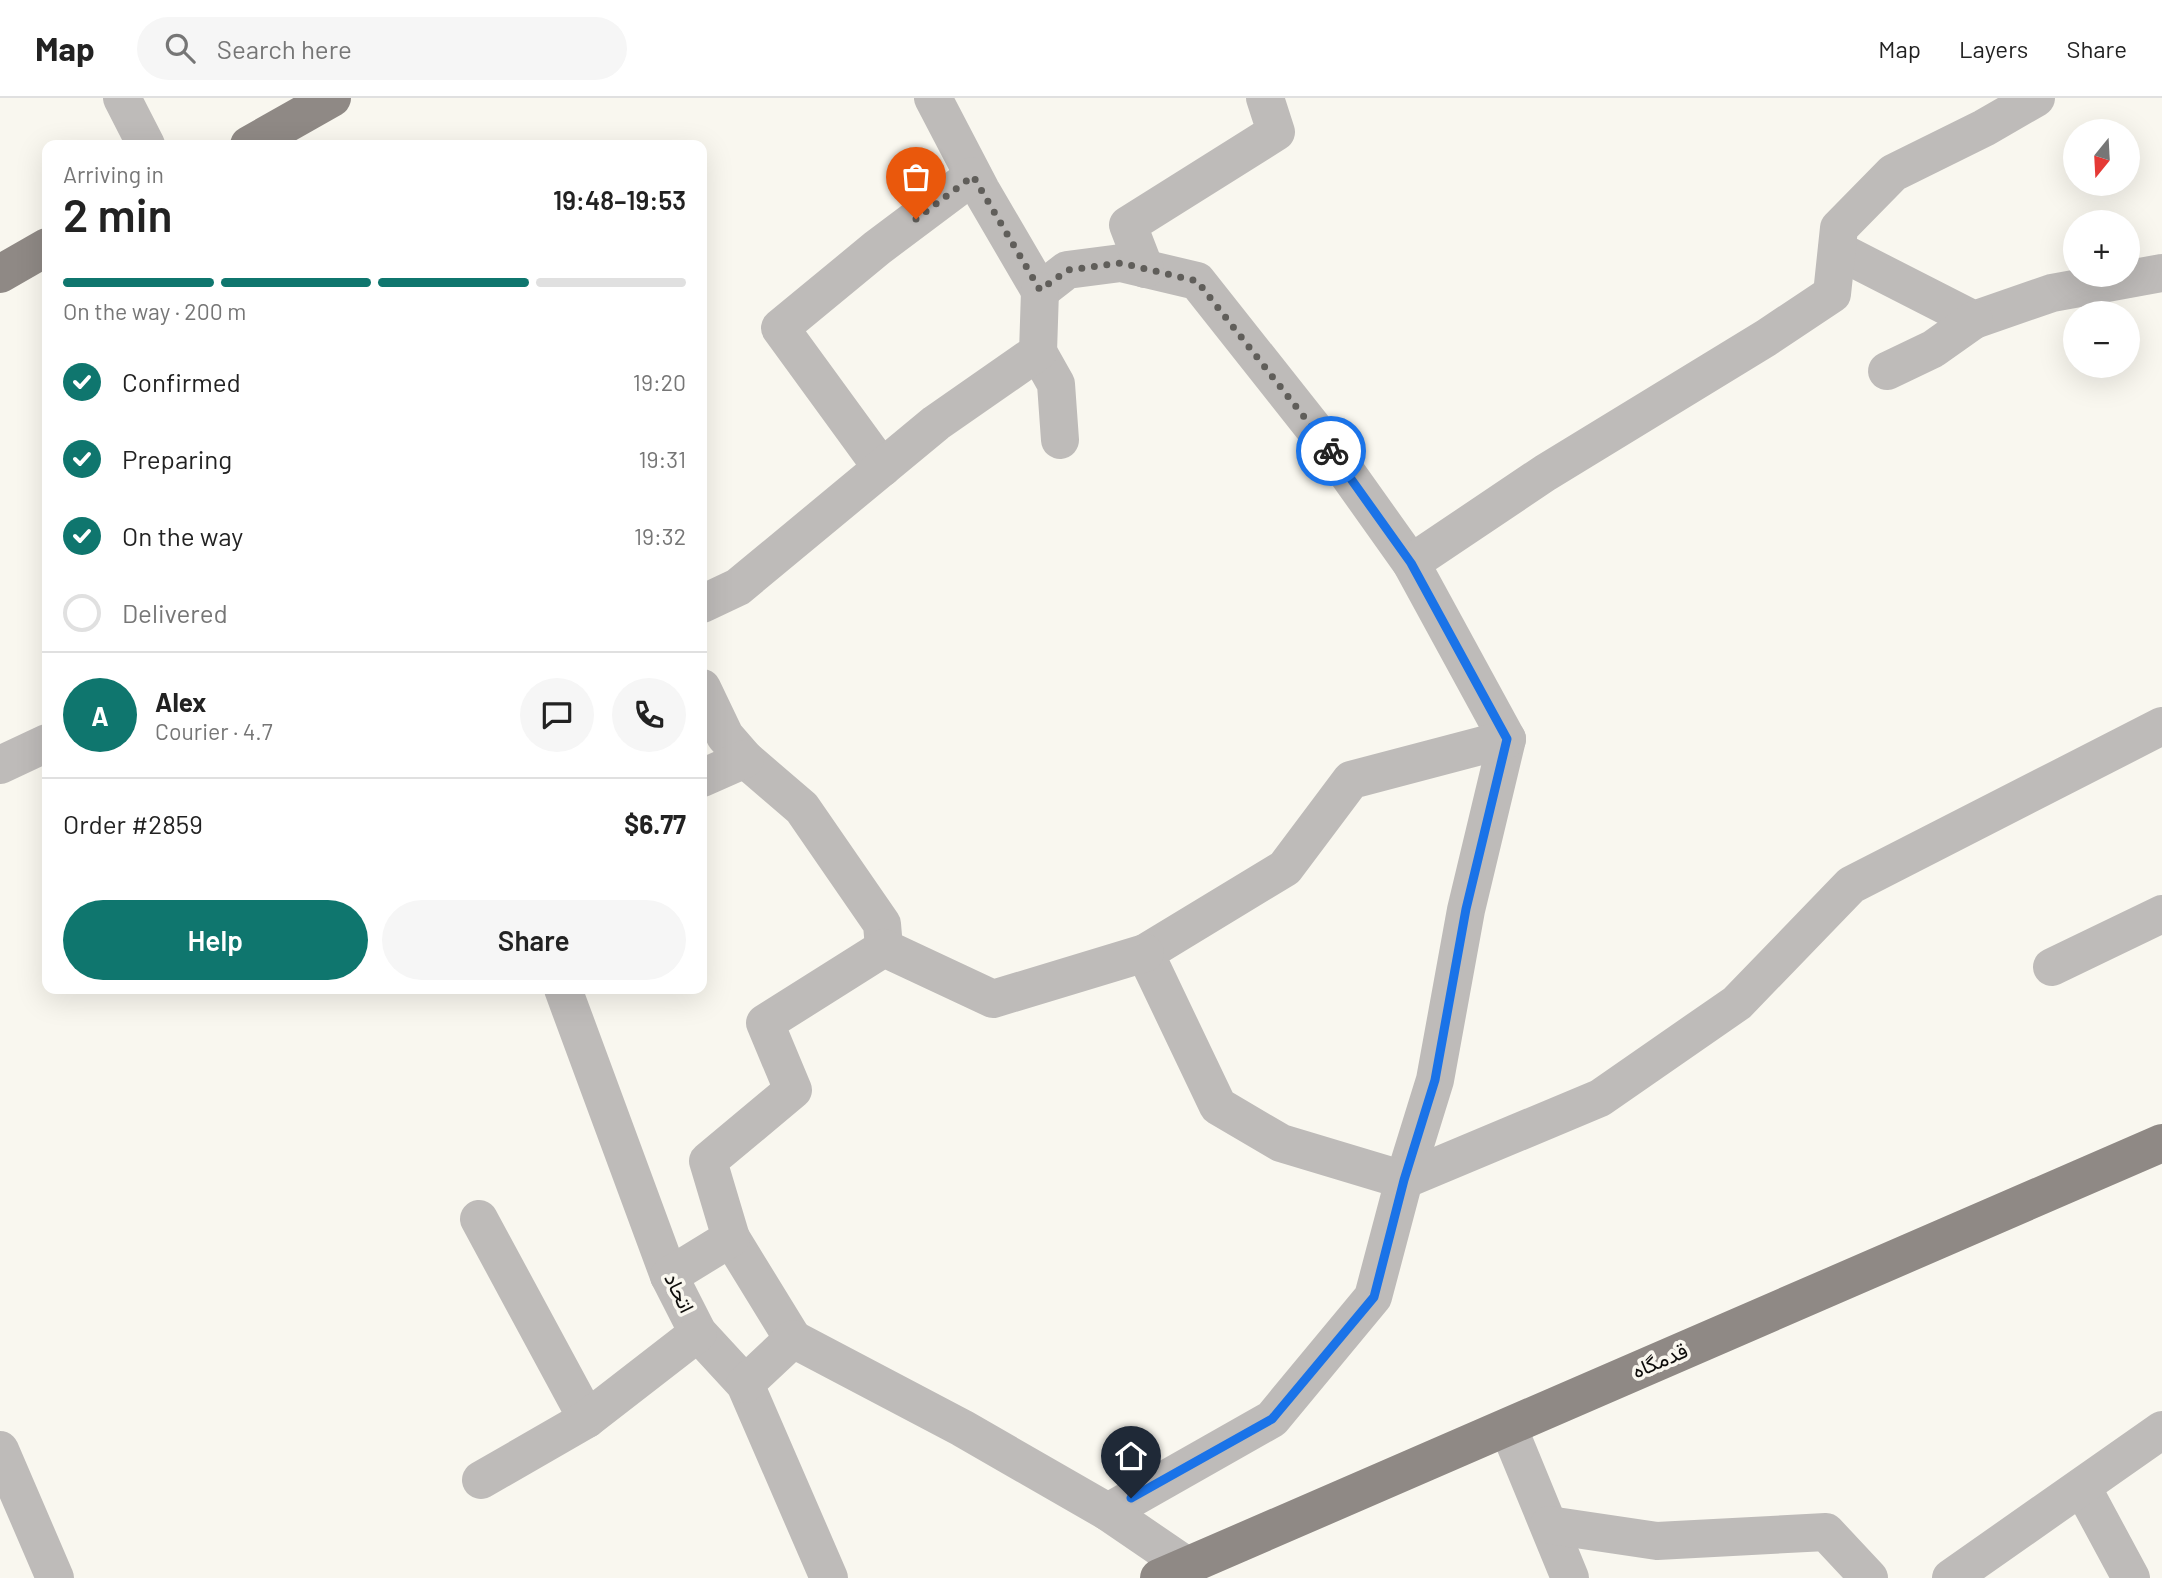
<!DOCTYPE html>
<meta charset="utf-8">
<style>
:root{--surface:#fff;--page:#f6f6f6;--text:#222;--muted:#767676;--line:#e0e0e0;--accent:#0f766e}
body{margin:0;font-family:Barlow,Vazirmatn,sans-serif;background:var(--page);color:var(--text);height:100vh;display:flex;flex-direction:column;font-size:26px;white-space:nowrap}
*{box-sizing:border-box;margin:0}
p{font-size:23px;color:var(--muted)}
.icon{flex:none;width:38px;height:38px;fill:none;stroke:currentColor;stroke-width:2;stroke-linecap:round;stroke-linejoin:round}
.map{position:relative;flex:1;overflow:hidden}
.drawer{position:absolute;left:42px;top:42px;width:665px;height:854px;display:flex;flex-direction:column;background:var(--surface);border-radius:14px;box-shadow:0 7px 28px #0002}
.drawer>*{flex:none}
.needle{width:46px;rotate:198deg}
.controls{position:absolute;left:2063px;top:21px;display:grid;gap:14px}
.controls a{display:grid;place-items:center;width:77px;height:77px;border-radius:50%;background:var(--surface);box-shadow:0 7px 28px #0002;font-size:35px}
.pin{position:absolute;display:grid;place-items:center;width:60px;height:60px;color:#fff;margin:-72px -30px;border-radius:50% 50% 50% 0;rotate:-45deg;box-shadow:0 0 7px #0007}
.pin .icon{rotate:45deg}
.courier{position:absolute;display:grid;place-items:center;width:70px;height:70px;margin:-35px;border:5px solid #1a73e8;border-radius:50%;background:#fff;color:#222;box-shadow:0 2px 9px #0007}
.head em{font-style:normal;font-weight:600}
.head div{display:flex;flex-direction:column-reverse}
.head{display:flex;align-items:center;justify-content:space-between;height:119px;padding:0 21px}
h1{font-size:46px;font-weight:600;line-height:52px}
.bar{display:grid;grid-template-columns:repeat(4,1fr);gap:10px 7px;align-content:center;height:84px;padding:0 21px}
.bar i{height:9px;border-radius:5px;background:var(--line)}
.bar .selected{background:var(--accent)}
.bar p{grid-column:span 4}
.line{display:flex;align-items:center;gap:18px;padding:0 21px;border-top:2px solid var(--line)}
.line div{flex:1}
.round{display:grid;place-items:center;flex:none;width:74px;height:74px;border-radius:37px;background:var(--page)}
ol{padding:0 21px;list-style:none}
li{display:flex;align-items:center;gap:21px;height:77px}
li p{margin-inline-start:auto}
li .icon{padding:7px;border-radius:50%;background:var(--accent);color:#fff;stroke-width:4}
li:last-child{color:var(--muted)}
li i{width:38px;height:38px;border:4px solid var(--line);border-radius:50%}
.action{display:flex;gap:14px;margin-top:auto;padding:14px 21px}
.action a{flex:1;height:80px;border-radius:42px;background:var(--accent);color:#fff;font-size:28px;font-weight:600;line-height:80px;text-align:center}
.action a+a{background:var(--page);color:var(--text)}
header{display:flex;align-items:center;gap:42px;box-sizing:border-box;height:98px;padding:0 35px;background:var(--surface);border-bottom:2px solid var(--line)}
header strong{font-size:33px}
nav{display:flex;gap:38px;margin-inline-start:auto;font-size:24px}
.search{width:490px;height:63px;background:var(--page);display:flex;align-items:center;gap:18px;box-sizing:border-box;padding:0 24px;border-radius:38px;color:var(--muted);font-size:26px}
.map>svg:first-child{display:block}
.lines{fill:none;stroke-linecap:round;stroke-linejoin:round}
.minor{stroke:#bebbb9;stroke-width:38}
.major{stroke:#8f8985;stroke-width:38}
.done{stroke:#605e5a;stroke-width:7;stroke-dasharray:0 12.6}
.route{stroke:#1a73e8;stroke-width:9}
.labels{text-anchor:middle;stroke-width:7;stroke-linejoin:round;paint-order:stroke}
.street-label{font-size:21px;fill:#0d0c0a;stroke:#f9f7ef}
</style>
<header>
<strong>Map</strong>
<div class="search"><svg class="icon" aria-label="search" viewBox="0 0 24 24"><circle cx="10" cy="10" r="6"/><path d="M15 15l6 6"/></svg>Search here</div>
<nav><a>Map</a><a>Layers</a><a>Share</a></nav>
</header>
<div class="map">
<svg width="2162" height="1480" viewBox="0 0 2162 1480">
<rect width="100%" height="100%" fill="#f9f7ef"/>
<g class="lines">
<g class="minor">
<path d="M122 0 146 47"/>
<path d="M933 0 981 92 1040 193 1067 172 1121 165 1197 183 1330 351 1411 465 1507 641 1466 812 1435 982 1404 1082 1373 1199 1272 1321 1108 1414"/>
<path d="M1837 152 1974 222 2052 195 2162 175"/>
<path d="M1145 171 1128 127 1276 34 1265 0"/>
<path d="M1038 254 1056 286 1060 342"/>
<path d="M1887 273 1933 251 1974 222"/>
<path d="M882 370 780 230 877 150 973 78"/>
<path d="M1411 465 1545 375 1766 240 1832 196 1839 130 1893 75 1984 30 2036 0"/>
<path d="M702 506 738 489 936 325 1038 254 1040 193"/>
<path d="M702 590 725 638 745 661 802 710 882 826 884 850"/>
<path d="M1507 641 1351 682 1285 770 1145 855 1218 1008 1281 1045 1404 1082 1600 1000 1737 905 1851 787 2162 628"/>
<path d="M0 667 47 645"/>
<path d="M702 680 745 661"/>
<path d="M2052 869 2162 816"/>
<path d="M563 891 669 1178 698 1235 745 1286 829 1480"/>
<path d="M479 1121 587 1321"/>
<path d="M731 1140 793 1241"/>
<path d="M669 1178 731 1140 708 1063 793 992 765 925 884 850 993 901 1145 855"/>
<path d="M745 1286 793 1241 962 1330 1108 1414 1187 1468"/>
<path d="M1508 1329 1570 1480"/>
<path d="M0 1352 55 1480"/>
<path d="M481 1382 587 1321 698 1235"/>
<path d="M2082 1389 2131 1480"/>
<path d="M1549 1427 1657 1443 1826 1434 1869 1480"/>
<path d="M1951 1480 2162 1332"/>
</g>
<g class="major">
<path d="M249 47 332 0"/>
<path d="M0 176 47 149"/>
<path d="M1159 1480 2162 1045"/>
</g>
</g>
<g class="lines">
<path class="done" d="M916 121 973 78 1040 192 1068 172 1121 165 1197 183 1331 353"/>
<path class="route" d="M1131 1400 1272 1321 1374 1199 1404 1082 1435 982 1466 811 1507 641 1411 465 1331 353"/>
</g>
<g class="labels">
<g class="street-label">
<text transform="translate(679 1195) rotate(64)" y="7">اتحاد</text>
<text transform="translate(1660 1263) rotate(-23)" y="7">قدمگاه</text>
</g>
</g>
</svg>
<div class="controls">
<a><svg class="needle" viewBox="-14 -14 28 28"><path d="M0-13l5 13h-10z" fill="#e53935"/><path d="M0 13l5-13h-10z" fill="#767676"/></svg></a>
<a>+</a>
<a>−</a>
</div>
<div class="pin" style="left:916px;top:121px;background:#ea580c"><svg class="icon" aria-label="bag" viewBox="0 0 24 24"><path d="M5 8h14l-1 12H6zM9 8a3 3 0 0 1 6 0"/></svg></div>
<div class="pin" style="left:1131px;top:1400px;background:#1f2937"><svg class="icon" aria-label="home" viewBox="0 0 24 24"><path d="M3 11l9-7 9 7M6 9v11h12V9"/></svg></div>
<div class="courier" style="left:1331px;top:353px"><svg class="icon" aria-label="bike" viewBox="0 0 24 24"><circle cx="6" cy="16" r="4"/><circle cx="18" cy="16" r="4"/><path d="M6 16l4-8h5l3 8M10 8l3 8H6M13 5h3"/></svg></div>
<section class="drawer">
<div class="head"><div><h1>2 min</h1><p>Arriving in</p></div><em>19:48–19:53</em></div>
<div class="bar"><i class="selected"></i><i class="selected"></i><i class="selected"></i><i></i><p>On the way · 200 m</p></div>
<ol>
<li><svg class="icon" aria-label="check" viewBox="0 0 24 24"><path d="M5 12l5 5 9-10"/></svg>Confirmed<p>19:20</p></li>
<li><svg class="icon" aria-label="check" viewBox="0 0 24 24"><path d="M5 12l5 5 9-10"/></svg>Preparing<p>19:31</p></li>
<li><svg class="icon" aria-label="check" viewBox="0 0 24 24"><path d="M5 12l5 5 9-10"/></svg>On the way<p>19:32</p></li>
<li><i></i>Delivered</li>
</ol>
<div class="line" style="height:126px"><b class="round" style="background:var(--accent);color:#fff">A</b><div><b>Alex</b><p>Courier · 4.7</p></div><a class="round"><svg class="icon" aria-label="chat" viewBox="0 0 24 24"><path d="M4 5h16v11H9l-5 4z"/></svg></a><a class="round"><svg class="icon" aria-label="phone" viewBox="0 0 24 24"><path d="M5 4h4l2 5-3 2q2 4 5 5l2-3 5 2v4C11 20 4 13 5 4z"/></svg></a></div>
<div class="line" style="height:91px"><div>Order #2859</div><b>$6.77</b></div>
<div class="action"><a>Help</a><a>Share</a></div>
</section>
</div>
